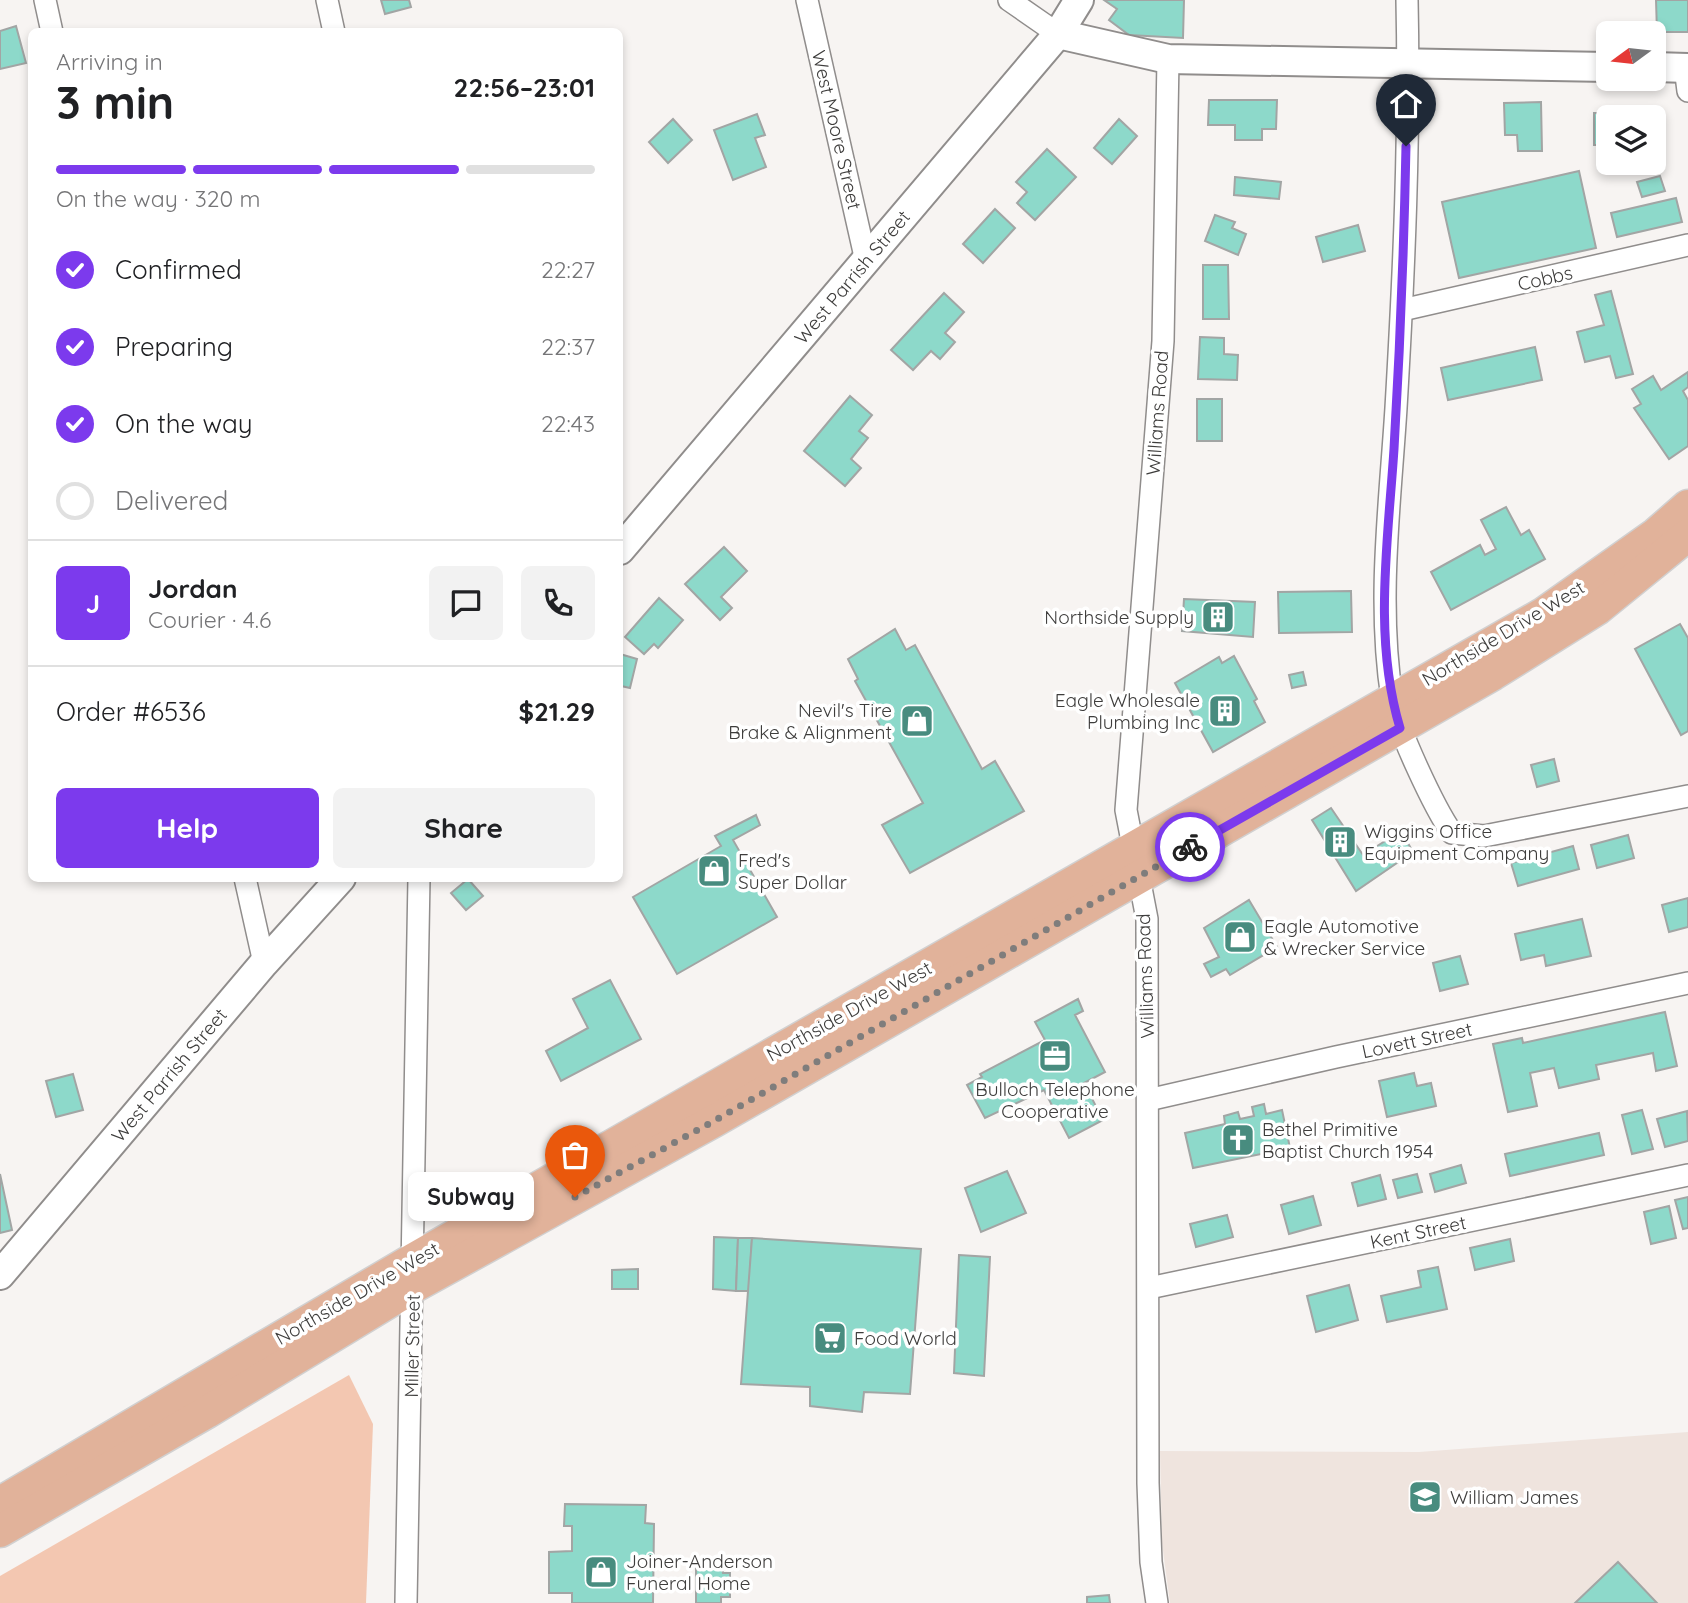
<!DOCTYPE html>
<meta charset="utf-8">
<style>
:root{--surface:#fff;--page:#f2f2f2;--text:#202124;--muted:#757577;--line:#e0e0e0;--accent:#7c3aed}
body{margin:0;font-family:Quicksand,sans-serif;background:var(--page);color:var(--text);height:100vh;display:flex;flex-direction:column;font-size:26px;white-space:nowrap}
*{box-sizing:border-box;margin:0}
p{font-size:23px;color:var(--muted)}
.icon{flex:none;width:38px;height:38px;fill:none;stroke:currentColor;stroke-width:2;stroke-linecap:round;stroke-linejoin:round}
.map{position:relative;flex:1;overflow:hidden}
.drawer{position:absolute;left:28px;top:28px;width:595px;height:854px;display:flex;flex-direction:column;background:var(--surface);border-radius:10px;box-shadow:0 4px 10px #0003}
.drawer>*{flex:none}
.needle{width:46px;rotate:255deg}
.controls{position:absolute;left:1596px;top:21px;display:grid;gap:14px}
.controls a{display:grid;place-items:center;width:70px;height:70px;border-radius:10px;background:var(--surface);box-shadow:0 4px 10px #0003;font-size:35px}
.pin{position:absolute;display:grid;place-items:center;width:60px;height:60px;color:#fff;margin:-72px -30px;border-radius:50% 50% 50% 0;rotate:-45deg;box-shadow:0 0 7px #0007}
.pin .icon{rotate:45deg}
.courier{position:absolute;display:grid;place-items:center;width:70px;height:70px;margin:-35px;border:5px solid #7c3aed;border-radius:50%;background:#fff;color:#222;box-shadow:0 2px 9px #0007}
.bubble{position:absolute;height:49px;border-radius:10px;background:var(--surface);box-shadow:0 4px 10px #0003;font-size:23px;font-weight:700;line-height:49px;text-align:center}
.headline em{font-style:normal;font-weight:700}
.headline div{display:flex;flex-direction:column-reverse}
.headline{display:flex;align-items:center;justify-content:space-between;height:119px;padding:0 28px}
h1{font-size:46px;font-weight:700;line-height:52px}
.bar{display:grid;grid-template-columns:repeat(4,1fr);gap:10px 7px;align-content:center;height:84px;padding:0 28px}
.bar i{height:9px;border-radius:5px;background:var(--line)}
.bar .selected{background:var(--accent)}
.bar p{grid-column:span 4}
.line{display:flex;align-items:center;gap:18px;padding:0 28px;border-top:2px solid var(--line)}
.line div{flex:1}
.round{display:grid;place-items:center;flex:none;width:74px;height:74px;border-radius:10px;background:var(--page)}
ol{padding:0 28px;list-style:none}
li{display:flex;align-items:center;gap:21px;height:77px}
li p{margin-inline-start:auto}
li .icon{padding:7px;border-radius:50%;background:var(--accent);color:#fff;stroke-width:4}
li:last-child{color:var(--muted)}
li i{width:38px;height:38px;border:4px solid var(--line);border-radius:50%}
.cta{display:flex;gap:14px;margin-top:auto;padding:14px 28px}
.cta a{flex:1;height:80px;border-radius:10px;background:var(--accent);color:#fff;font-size:28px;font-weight:700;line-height:80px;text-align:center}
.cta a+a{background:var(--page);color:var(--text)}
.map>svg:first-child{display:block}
.built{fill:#efe4de}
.green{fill:#f3c7b1}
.building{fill:#8dd9ca;stroke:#a2a5a4;stroke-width:2}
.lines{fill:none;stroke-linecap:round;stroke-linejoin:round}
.street-casing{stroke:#908d8c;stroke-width:24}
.secondary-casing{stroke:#908d8c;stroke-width:32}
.primary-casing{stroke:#d1d0d0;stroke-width:35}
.street{stroke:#fff;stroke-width:21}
.secondary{stroke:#fff;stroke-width:28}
.primary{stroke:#e1b29a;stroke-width:32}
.done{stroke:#7f7d7c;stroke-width:7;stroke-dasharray:0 12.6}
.route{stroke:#7c3aed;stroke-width:9}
.labels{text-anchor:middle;stroke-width:7;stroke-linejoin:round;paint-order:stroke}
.street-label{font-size:19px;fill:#3e3d3c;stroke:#fff}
.poi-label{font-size:19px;fill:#3e3d3c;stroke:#fff;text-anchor:start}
</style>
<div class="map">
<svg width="1688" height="1603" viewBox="0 0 1688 1603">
<rect width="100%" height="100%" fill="#f7f4f2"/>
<path class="built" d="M1688 1432V1603H1170L1162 1543 1160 1451 1419 1452Z"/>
<path class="green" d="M349 1375 373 1424 366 1603H0V1576Z"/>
<g class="building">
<path d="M381 0H409L411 7 385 14Z"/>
<path d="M1104 0H1184L1183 38 1129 35 1109 20 1117 9Z"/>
<path d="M1656 0H1688V32H1657Z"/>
<path d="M16 26 26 63 0 69V31Z"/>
<path d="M1209 100H1277L1276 129H1262V140H1235V125H1208Z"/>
<path d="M1541 102 1542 151H1518L1517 135H1505L1504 103Z"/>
<path d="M1594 113H1632V117H1608V161H1606V145H1594Z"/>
<path d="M757 114 765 135 755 138 766 167 733 180 714 130Z"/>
<path d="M673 119 692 140 668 163 649 142Z"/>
<path d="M1119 119 1137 136 1112 164 1094 148Z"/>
<path d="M1047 149 1076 177 1035 220 1017 203 1027 192 1016 182Z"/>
<path d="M1579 171 1596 248 1459 278 1442 202Z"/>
<path d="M1660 176 1665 191 1642 197 1637 182Z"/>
<path d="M1235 177 1281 182 1279 199 1234 195Z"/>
<path d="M1676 198 1682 222 1617 237 1611 213Z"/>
<path d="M995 209 1015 228 983 263 963 244Z"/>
<path d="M1215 215 1235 222 1232 228 1246 234 1238 255 1205 241Z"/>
<path d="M1358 225 1365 251 1323 262 1316 237Z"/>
<path d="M1203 265H1228L1229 319H1203Z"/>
<path d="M1611 291 1633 374 1616 378 1610 356 1585 362 1577 332 1604 325 1595 295Z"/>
<path d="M944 293 964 312 945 333 955 342 940 359 931 351 913 370 891 350Z"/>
<path d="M1200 337 1224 338V354L1238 355 1237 380 1198 379Z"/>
<path d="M1535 347 1542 380 1448 400 1441 368Z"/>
<path d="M1688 372V387L1683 391 1688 400V446L1669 459 1634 408 1641 404 1632 389 1653 376 1661 390Z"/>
<path d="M850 396 872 415 859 431 868 438 851 459 861 468 845 486 804 451Z"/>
<rect x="1197" y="399" width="25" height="42"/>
<path d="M1506 507 1521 535 1529 530 1545 559 1451 610 1431 572 1480 545 1485 555 1496 549 1481 520Z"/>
<path d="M724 547 747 571 721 597 732 608 720 620 685 584Z"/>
<path d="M1351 591 1352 632 1279 633 1278 592Z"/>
<path d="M659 598 683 620 658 648 654 644 644 654 625 637Z"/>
<path d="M1184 599 1255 602 1253 637 1182 631Z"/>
<path d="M1680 624 1688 638V731L1681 735 1635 649Z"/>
<path d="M895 629 906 650 915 645 982 769 995 761 1024 811 910 873 882 825 923 803 855 681 858 679 848 659Z"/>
<path d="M620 654 637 659 630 688 621 686 620 689Z"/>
<path d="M1234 656 1257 699 1254 701 1265 722 1213 752 1175 683 1219 657 1222 663Z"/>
<path d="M1303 672 1306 685 1292 688 1289 675Z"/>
<path d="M1554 759 1559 781 1537 787 1531 765Z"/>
<path d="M1331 808 1363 855 1401 831 1413 852 1356 891 1312 820Z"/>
<path d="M756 815 760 825 733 840 777 917 677 974 633 897 721 846 715 836Z"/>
<path d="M1628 835 1634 858 1597 868 1591 845Z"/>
<path d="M1573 846 1579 869 1518 886 1511 863Z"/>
<path d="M468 879 483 896 466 910 451 893Z"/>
<path d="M1688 898V927L1669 932 1662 905Z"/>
<path d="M1249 900 1277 947 1230 975 1226 969 1211 977 1204 964 1219 957 1204 928Z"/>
<path d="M1582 919 1591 956 1546 966 1544 955 1521 960 1515 934Z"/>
<path d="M1460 956 1468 984 1440 991 1433 963Z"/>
<path d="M610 980 641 1039 561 1081 546 1051 588 1028 573 999Z"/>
<path d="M1078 999 1083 1011 1075 1015 1105 1072 1084 1083 1103 1120 1069 1138 1044 1090 985 1118 967 1085 982 1077 980 1074 1045 1040 1035 1022Z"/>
<path d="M1665 1012 1677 1066 1656 1071 1653 1053 1596 1065 1599 1079 1559 1088 1554 1068 1530 1073 1537 1106 1508 1112 1493 1044 1522 1038 1523 1043Z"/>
<path d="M1414 1073 1417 1086 1431 1083 1436 1106 1387 1117 1379 1081Z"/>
<path d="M73 1074 83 1110 56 1117 46 1081Z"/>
<path d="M1264 1104 1266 1114 1282 1110 1290 1148 1193 1168 1185 1133 1225 1124 1224 1116 1238 1112 1240 1119 1254 1116 1252 1107Z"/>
<path d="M1642 1110 1653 1149 1632 1154 1622 1115Z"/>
<path d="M1687 1111 1688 1141 1665 1147 1657 1119Z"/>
<path d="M1599 1133 1604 1155 1510 1176 1505 1154Z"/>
<path d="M1461 1165 1466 1183 1435 1192 1430 1174Z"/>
<path d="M1007 1171 1026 1213 981 1232 965 1188Z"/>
<path d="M0 1174 12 1230 0 1233Z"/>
<path d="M1417 1174 1422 1192 1398 1198 1393 1180Z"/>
<path d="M1380 1175 1386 1199 1358 1206 1352 1183Z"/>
<path d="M1313 1196 1321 1225 1289 1234 1281 1205Z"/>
<path d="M1688 1197V1228L1683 1229 1675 1200Z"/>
<path d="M1669 1206 1676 1238 1651 1244 1644 1212Z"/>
<path d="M1227 1215 1233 1237 1196 1247 1190 1224Z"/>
<path d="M714 1237 738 1238 736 1291 713 1289Z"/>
<path d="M738 1238H752L749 1291H736Z"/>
<path d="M752 1238 921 1249 910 1394 864 1392 862 1412 810 1406V1387L741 1384Z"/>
<path d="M1510 1239 1514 1261 1475 1270 1470 1248Z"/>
<path d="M959 1255 990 1257 984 1376 954 1373Z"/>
<path d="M1438 1267 1447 1309 1387 1322 1381 1296 1421 1287 1418 1271Z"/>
<path d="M638 1269V1289H612V1270Z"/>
<path d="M1349 1285 1358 1320 1316 1332 1307 1296Z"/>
<path d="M565 1504 646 1505 645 1523 654 1524 653 1603H572V1593H549V1552L572 1551V1526H564Z"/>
<path d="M1618 1562 1657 1603H1575Z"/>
<path d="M696 1564H721L723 1573H730V1597H721V1603H696Z"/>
<path d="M1109 1595 1110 1603H1087V1597Z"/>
</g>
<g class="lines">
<defs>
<g id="street">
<path d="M45 0 52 32"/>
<path d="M327 0 334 32"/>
<path d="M807 0 866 261"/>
<path d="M1009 0 1058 34"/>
<path d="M1407 0C1410 136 1404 272 1396 408 1390 504 1377 603 1392 698 1396 727 1435 809 1452 833L1484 836 1688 796"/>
<path d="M1685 67 1688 91"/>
<path d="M1402 310 1688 245"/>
<path d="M245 878 264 963"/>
<path d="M1148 1100 1336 1057 1688 983"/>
<path d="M1149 1288 1688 1175"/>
<path d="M406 1603 419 878"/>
<path d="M1157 1603 1151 1562 1148 1483 1147 919 1126 810 1163 341 1168 59"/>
</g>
<g id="secondary">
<path d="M1058 34 1168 59 1608 67"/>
<path d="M1654 67 1688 68"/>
<path d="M620 550 1058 34 1079 0"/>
<path d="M0 1275 264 963 341 878"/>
</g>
<g id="primary">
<path d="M0 1503 414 1259 1543 614 1656 534 1688 506"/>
<path d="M0 1531 207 1412 413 1287 714 1121 1493 674 1597 609 1688 535"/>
</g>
</defs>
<use href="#street" class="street-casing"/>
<use href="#secondary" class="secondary-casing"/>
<use href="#primary" class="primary-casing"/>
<use href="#street" class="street"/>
<use href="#secondary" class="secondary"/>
<use href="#primary" class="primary"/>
</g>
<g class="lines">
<path class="done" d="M575 1197 714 1121 1190 847"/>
<path class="route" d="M1190 847 1400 728C1373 638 1388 541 1394 449 1400 348 1404 247 1406 146"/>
</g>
<defs>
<symbol id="building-square" viewBox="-11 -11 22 22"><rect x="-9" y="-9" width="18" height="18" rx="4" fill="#488c7f" stroke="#fff"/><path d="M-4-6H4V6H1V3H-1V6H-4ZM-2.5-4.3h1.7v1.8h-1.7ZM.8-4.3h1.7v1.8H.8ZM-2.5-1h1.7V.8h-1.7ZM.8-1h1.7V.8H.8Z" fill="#fff"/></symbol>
<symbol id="shop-square" viewBox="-11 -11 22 22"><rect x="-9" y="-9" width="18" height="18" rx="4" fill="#488c7f" stroke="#fff"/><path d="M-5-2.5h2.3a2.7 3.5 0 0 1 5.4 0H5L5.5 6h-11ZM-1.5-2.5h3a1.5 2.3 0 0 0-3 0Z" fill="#fff"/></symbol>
<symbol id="office-square" viewBox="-11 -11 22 22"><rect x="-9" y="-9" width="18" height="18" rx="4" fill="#488c7f" stroke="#fff"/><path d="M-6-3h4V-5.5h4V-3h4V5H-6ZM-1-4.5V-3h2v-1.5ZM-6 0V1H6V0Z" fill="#fff"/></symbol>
<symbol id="church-square" viewBox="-11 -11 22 22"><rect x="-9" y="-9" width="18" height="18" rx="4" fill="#488c7f" stroke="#fff"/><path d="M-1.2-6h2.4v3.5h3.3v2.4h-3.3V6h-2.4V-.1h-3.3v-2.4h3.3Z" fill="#fff"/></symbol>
<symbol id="supermarket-square" viewBox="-11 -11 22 22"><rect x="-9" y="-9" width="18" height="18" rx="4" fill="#488c7f" stroke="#fff"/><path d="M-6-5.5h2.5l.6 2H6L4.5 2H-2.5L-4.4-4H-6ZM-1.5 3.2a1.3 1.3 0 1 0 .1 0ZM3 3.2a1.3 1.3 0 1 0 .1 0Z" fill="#fff"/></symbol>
<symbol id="school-square" viewBox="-11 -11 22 22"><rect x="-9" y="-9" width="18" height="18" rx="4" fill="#488c7f" stroke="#fff"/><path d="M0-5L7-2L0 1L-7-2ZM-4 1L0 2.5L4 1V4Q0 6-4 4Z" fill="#fff"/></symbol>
</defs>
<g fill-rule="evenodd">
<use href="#building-square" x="1199" y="598" width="38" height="38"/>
<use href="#building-square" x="1206" y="692" width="38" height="38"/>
<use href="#shop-square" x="898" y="702" width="38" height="38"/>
<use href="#building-square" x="1321" y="823" width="38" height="38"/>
<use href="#shop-square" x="695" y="852" width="38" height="38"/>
<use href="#shop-square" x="1221" y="918" width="38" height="38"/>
<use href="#office-square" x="1036" y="1037" width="38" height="38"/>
<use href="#church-square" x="1219" y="1121" width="38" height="38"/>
<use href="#supermarket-square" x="811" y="1319" width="38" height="38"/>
<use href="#school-square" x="1406" y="1478" width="38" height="38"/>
<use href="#shop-square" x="582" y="1553" width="38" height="38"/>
</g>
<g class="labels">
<g class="street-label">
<text transform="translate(837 130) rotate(77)" y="7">West Moore Street</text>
<text transform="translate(852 277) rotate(-50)" y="7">West Parrish Street</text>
<text transform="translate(1545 278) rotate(-13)" y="7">Cobbs</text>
<text transform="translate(1157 413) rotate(-86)" y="7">Williams Road</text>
<text transform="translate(1503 633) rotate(-31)" y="7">Northside Drive West</text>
<text transform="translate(1145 976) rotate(-92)" y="7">Williams Road</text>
<text transform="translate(849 1011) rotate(-29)" y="7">Northside Drive West</text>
<text transform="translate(1417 1040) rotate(-12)" y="7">Lovett Street</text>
<text transform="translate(169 1075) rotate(-50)" y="7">West Parrish Street</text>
<text transform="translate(1418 1232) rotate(-12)" y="7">Kent Street</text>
<text transform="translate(357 1293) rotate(-30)" y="7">Northside Drive West</text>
<text transform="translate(412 1346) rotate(-89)" y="7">Miller Street</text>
</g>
<g class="poi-label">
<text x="1194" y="624" text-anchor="end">Northside Supply</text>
<text x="1200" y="707" text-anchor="end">Eagle Wholesale<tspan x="1200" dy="22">Plumbing Inc</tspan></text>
<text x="892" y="717" text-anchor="end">Nevil's Tire<tspan x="892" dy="22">Brake &amp; Alignment</tspan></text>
<text x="1364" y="838">Wiggins Office<tspan x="1364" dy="22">Equipment Company</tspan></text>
<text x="738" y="867">Fred's<tspan x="738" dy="22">Super Dollar</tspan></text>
<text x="1264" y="933">Eagle Automotive<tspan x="1264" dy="22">&amp; Wrecker Service</tspan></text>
<text x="1055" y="1096" text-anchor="middle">Bulloch Telephone<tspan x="1055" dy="22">Cooperative</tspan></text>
<text x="1262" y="1136">Bethel Primitive<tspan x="1262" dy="22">Baptist Church 1954</tspan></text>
<text x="854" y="1345">Food World</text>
<text x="1450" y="1504">William James</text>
<text x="626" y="1568">Joiner-Anderson<tspan x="626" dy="22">Funeral Home</tspan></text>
</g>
</g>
</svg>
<div class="controls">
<a><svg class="needle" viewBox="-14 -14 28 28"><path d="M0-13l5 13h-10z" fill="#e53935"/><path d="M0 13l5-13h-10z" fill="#757577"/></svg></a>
<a><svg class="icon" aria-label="layers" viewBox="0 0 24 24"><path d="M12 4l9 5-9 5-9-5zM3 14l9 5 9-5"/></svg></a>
</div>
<div class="pin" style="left:575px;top:1197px;background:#ea580c"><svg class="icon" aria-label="bag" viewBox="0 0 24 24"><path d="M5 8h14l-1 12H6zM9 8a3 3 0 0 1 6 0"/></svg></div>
<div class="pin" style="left:1406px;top:146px;background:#1f2937"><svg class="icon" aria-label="home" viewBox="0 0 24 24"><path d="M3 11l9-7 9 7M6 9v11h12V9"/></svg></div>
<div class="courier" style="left:1190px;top:847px"><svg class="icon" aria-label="bike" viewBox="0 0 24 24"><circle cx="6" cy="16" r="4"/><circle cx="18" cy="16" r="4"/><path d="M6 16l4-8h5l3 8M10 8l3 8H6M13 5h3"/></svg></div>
<div class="bubble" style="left:408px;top:1172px;width:126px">Subway</div>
<section class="drawer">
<div class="headline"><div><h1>3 min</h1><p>Arriving in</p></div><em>22:56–23:01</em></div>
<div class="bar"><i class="selected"></i><i class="selected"></i><i class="selected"></i><i></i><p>On the way · 320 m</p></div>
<ol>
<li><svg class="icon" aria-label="check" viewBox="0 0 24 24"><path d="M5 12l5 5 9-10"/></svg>Confirmed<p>22:27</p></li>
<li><svg class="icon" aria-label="check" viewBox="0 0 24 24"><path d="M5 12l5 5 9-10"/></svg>Preparing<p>22:37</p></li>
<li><svg class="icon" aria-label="check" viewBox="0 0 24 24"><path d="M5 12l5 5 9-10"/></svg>On the way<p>22:43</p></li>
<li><i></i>Delivered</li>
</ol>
<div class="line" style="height:126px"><b class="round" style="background:var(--accent);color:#fff">J</b><div><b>Jordan</b><p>Courier · 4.6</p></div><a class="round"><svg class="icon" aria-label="chat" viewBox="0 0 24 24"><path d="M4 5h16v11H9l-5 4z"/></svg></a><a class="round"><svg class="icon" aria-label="phone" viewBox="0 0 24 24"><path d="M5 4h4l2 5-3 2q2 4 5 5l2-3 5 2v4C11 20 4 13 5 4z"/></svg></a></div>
<div class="line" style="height:91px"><div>Order #6536</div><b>$21.29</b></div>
<div class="cta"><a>Help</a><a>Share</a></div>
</section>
</div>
